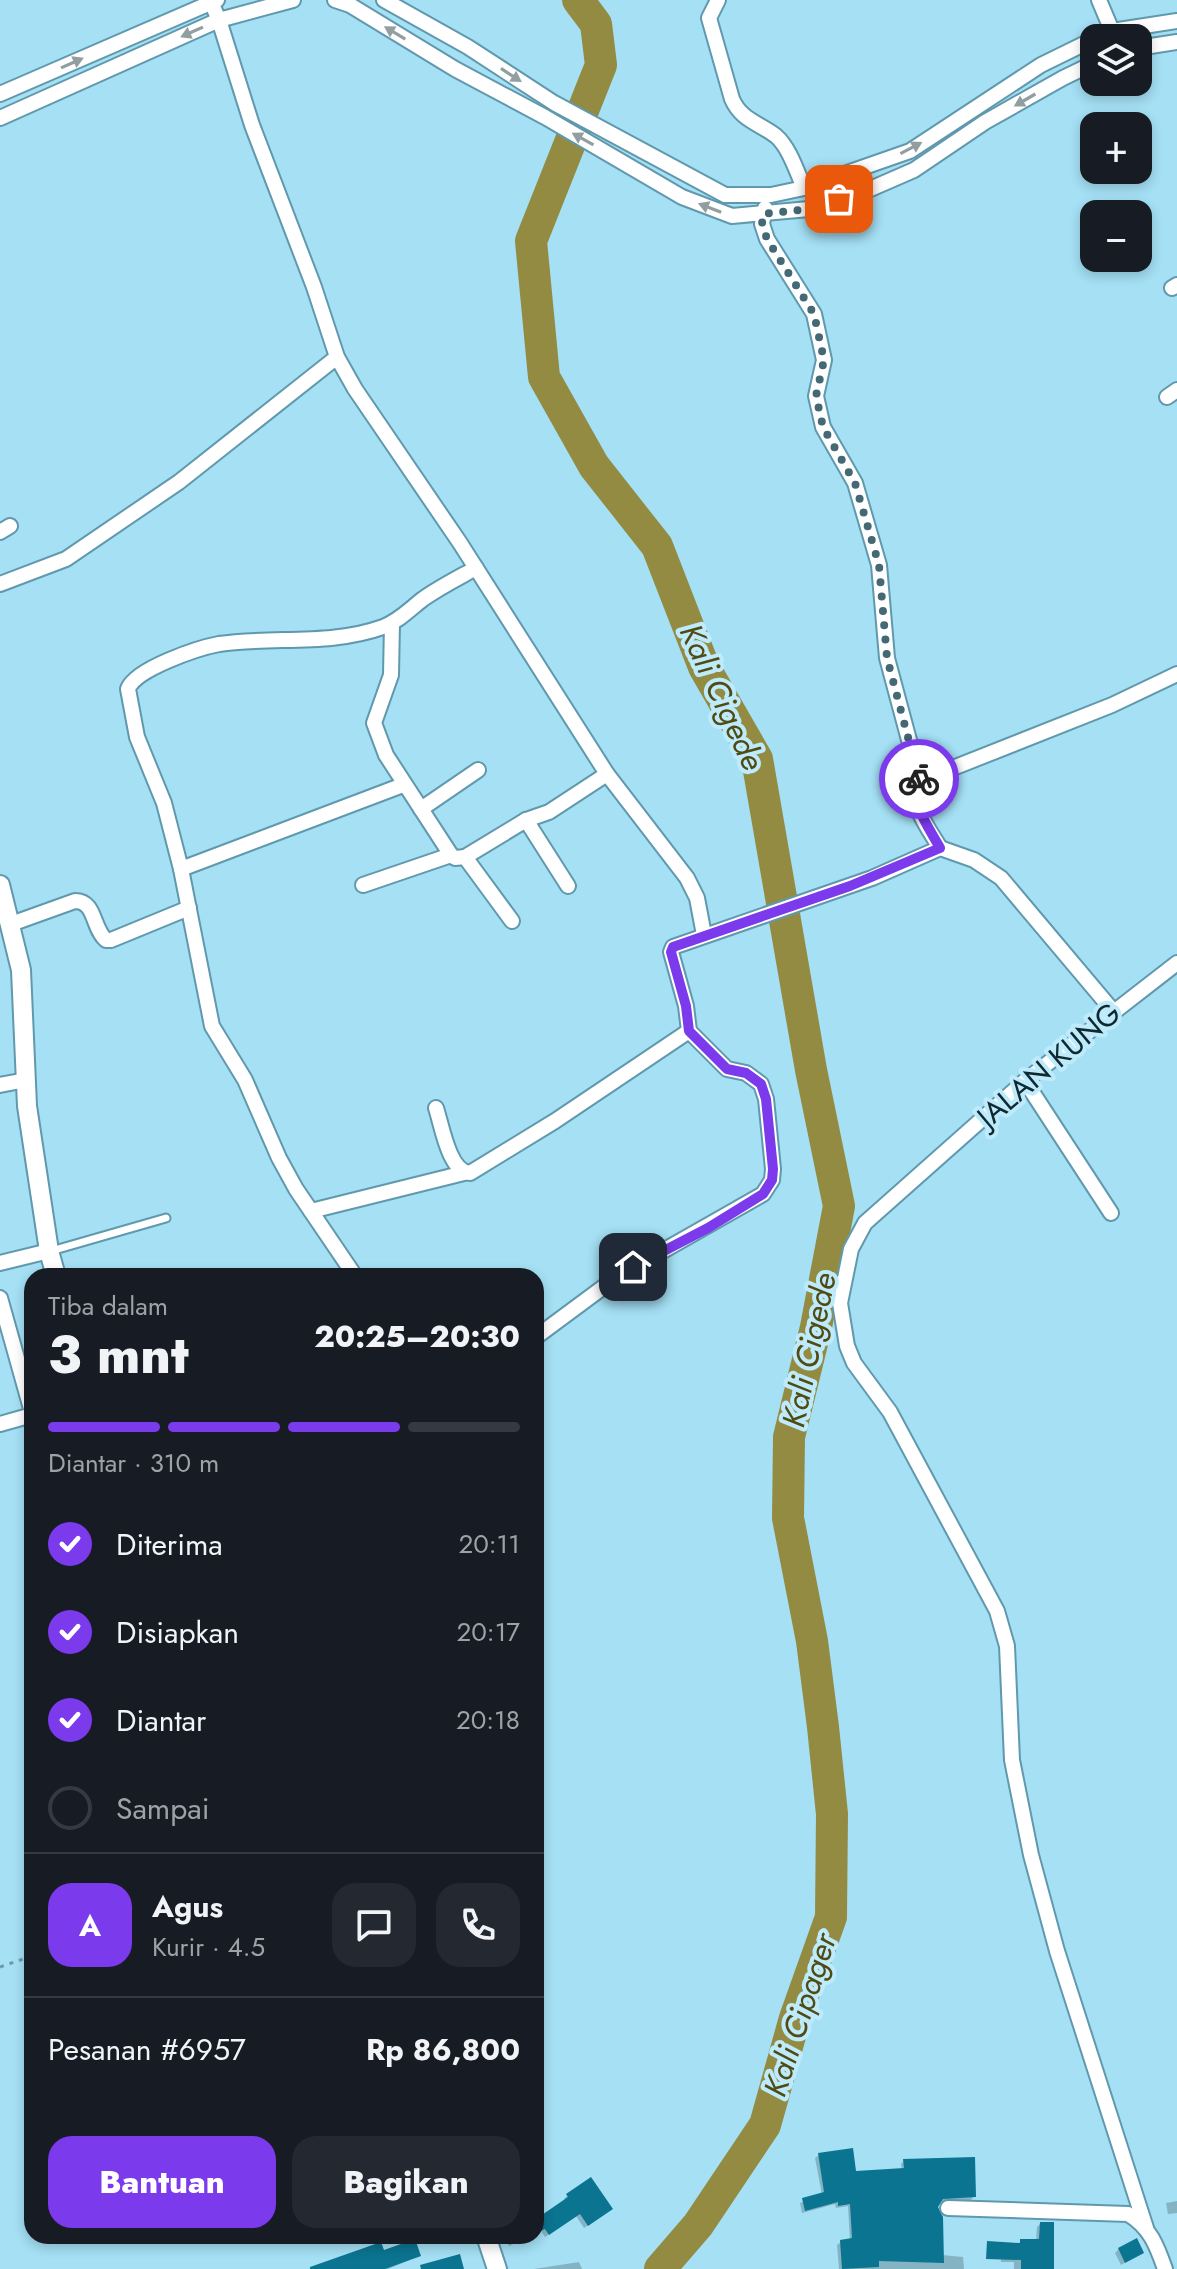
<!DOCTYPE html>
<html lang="id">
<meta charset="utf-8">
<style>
:root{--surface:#171b24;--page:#242831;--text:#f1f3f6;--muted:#9ea1a6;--line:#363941;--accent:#7c3aed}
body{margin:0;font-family:Jost,sans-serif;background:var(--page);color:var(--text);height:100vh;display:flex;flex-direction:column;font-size:30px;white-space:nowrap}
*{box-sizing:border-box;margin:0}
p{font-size:26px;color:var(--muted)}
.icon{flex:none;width:44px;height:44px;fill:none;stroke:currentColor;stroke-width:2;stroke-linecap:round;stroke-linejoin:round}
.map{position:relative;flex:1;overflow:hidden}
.sheet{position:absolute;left:24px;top:1268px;width:520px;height:976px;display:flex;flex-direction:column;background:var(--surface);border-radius:24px;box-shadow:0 4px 12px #0003}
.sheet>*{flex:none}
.buttons{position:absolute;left:1080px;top:24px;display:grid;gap:16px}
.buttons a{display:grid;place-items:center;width:72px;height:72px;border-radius:16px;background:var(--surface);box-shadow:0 4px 12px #0003;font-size:40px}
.pin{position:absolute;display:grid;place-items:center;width:68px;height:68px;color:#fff;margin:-34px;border-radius:16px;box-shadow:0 4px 12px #0006}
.courier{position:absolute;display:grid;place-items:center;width:80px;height:80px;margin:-40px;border:6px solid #7c3aed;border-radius:50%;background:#fff;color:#222;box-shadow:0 2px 10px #0007}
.head em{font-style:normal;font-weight:800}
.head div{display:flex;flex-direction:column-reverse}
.head{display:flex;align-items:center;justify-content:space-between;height:136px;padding:0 24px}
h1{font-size:52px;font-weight:800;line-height:60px}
.bar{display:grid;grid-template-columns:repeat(4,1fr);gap:12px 8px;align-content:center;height:96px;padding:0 24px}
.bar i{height:10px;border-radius:6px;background:var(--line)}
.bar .active{background:var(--accent)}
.bar p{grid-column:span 4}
.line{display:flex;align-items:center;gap:20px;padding:0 24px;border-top:2px solid var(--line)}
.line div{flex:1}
.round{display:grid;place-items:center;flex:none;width:84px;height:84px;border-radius:24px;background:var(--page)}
ol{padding:0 24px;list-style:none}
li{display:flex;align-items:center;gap:24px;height:88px}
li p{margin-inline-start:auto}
li .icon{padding:8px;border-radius:50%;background:var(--accent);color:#fff;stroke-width:4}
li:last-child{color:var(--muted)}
li i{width:44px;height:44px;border:4px solid var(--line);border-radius:50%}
.cta{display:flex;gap:16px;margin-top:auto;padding:16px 24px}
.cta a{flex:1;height:92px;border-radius:24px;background:var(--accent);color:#fff;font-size:32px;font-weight:800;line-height:92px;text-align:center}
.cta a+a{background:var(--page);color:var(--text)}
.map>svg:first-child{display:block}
.shadow{fill:#0003}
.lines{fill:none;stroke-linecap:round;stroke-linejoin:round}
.river{stroke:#948b43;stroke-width:32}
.building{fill:#0b7490}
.service-casing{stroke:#6099ad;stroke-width:11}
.minor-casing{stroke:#6099ad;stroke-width:18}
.tertiary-casing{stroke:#6099ad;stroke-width:22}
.path{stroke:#6c9aaa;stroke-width:3;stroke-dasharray:4 6;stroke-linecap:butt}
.service{stroke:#fff;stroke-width:7}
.minor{stroke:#fff;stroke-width:14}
.tertiary{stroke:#fff;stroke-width:18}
.oneway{fill:#939ea1}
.done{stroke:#446874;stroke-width:8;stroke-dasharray:0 14.4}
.route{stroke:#7c3aed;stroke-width:10}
.labels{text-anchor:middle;stroke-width:8;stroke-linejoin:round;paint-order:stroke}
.street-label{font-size:30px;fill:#10282f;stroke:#bdebfc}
.water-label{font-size:32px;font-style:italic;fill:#514b13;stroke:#bdebfc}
</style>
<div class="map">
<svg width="1177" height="2269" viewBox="0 0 1177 2269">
<rect width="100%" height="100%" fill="#a5e0f5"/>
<g class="shadow">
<path d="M819 2155 854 2173 902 2170 901 2164 904 2161 974 2196 971 2200 939 2201 936 2209 942 2255 963 2257 964 2269H839L837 2245 841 2242 850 2241 848 2206 836 2208 835 2204 802 2213 800 2203 822 2195 815 2158Z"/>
<path d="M568 2195 607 2212 584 2228 576 2216 545 2237 541 2231 536 2233V2221L566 2201 564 2199Z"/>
<path d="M1177 2201V2213L1168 2214 1166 2203Z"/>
<path d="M1040 2224 1052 2269H1014V2262H1001L1000 2247 1018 2245 1021 2241H1036L1037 2227Z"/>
<path d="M514 2236H530L509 2246 507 2242Z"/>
<path d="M1119 2249 1142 2253 1121 2265 1115 2253Z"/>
<path d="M383 2253 419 2256 388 2269H328Z"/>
<path d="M579 2262 582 2269H534Z"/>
</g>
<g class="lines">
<path class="river" d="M578 0 596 24 601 65 531 241 544 377 594 466 657 546 704 667 757 759 811 1070 839 1206 816 1327 789 1437 788 1518 812 1641 823 1727 832 1814 831 1917 795 2018 765 2125 698 2225 660 2269"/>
</g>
<g class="building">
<path d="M853 2148 856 2171 904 2168 903 2159 975 2157 976 2197 943 2199 938 2207 943 2217 944 2263 879 2261V2267L842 2269 840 2240 852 2238 850 2204 838 2206V2202L805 2211 802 2198 824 2192 818 2153Z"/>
<path d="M591 2177 613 2209 588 2226 580 2214 549 2235 545 2229 536 2233V2219L568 2197 566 2194Z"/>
<path d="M1040 2222H1054V2269H1021V2260L986 2259 987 2241 1020 2243V2239H1039Z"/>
<path d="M1137 2238 1144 2253 1125 2263 1118 2248Z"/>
<path d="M415 2239 421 2256 385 2269H310V2267L381 2242 384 2250Z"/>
<path d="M460 2254 464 2269H421L420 2265Z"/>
</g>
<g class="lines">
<defs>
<path id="service" d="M51 1251 166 1218"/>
<g id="minor">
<path d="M210 0 219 20 252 125 314 287 337 357 355 389 460 543 607 774 687 878 697 898 704 935"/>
<path d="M335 0 350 5 455 69 545 117 682 197 732 216 809 209 868 190 914 170 985 122 1063 78 1094 63"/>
<path d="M384 0 468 47 554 103 725 195H771L804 188 910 151 1041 65 1094 39"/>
<path d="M718 0 709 18 732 99C741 120 759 123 776 136 789 147 797 172 804 188"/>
<path d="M1099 0 1115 38"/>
<path d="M1097 38 1112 31 1177 21"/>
<path d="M1138 48 1177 42"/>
<path d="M0 94 217 0"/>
<path d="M0 118 219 20 293 0"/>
<path d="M765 208 762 224 767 239 814 314 824 360 816 396 823 427 855 483 879 565 887 658 920 781"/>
<path d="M1172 288 1177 285"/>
<path d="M1167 397 1177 390"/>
<path d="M0 532 10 526"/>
<path d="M0 584 66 559 179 482 337 357"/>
<path d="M392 623 391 675 374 723 386 755 451 855 455 858 465 857 512 921"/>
<path d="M421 809 478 770"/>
<path d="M526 820 568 886"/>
<path d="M940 848C930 830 905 800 920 781L1112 705 1177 674"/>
<path d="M465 857 526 820 549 812 607 774"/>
<path d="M181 869 403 785"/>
<path d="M363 885 451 855"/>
<path d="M11 924 75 901C96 901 92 928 106 940H111L189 908"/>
<path d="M1025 1081 1111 1213"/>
<path d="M0 1085 26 1080"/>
<path d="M436 1108C442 1126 449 1172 470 1173L555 1121 689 1031"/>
<path d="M311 1211 464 1173"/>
<path d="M0 1263 49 1251"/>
<path d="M355 1276 296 1189 279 1158 245 1080 212 1026 181 869 164 803 137 737 128 689C135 669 198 648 219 644 274 636 330 646 383 627 399 621 410 609 423 599 440 587 458 578 476 568"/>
<path d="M0 1298 32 1412"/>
<path d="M536 1337 617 1277 763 1194 772 1180 773 1169 766 1099 761 1084 746 1073 727 1069 689 1031 686 1006 671 952 673 947 872 878 940 848 974 860 1001 878 1113 1011"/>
<path d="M0 1424 32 1415"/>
<path d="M948 2208 1128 2214C1150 2227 1157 2246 1165 2269"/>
<path d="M1146 2228 1057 1951 1031 1855 1012 1760 1007 1646 997 1611 890 1412 854 1363 847 1346 840 1303 851 1249 865 1223 1025 1081 1177 963"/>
</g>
<g id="tertiary">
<path d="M0 885 21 970 27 1106 49 1251 56 1276"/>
<path d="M486 2236 497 2269"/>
</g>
</defs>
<use href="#service" class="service-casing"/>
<use href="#minor" class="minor-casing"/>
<use href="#tertiary" class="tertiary-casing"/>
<path class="path" d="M0 1967 32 1956"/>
<use href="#service" class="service"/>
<use href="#minor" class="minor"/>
<use href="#tertiary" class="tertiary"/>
</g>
<defs><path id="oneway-solid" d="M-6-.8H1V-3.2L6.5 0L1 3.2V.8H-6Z" transform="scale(2)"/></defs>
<g class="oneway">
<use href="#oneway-solid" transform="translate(192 32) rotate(156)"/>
<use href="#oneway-solid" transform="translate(395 33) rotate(-149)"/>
<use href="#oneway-solid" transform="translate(72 63) rotate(-24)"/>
<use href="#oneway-solid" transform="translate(511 75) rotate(33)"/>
<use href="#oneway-solid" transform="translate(1025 100) rotate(150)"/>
<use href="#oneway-solid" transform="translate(583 139) rotate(-151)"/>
<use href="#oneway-solid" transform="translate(911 148) rotate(-28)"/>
<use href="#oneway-solid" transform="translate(710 208) rotate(-159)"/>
</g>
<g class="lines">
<path class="done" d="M839 199 809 209 763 214 762 224 767 239 814 314 824 360 816 396 823 427 855 483 879 565 887 658 919 779"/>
<path class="route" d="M633 1267 708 1228 763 1194 772 1180 773 1169 766 1099 761 1084 746 1073 727 1069 689 1031 686 1006 671 952 673 947 850 886 940 848C928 826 909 802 919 779"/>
</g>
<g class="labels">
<g class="street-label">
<text transform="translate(1049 1065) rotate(-40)" y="10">JALAN KUNG</text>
</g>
<g class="water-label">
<text transform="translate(722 697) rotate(65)" y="11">Kali Cigede</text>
<text transform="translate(809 1350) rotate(-78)" y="11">Kali Cigede</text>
<text transform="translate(800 2015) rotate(-72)" y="11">Kali Cipager</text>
</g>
</g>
</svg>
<div class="buttons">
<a><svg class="icon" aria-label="layers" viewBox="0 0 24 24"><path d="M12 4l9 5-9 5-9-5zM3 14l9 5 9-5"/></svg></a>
<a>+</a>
<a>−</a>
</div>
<div class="pin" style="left:839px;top:199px;background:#ea580c"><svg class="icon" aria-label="bag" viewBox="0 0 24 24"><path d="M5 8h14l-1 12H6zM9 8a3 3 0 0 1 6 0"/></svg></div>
<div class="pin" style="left:633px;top:1267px;background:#1f2937"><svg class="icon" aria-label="home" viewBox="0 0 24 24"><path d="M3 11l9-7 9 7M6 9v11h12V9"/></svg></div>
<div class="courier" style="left:919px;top:779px"><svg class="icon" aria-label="bike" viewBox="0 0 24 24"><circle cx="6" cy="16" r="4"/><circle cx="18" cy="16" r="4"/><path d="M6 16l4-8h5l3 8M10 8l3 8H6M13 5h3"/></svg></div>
<section class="sheet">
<div class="head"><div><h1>3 mnt</h1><p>Tiba dalam</p></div><em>20:25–20:30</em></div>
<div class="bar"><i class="active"></i><i class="active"></i><i class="active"></i><i></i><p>Diantar · 310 m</p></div>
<ol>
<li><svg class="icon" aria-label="check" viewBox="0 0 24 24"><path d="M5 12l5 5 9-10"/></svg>Diterima<p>20:11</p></li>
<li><svg class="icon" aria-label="check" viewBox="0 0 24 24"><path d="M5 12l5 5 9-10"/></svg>Disiapkan<p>20:17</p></li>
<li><svg class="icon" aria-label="check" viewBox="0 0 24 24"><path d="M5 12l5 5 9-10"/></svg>Diantar<p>20:18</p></li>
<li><i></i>Sampai</li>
</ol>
<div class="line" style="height:144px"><b class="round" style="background:var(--accent);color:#fff">A</b><div><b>Agus</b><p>Kurir · 4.5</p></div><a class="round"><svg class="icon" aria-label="chat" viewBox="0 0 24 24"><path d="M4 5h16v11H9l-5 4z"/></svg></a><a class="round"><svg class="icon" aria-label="phone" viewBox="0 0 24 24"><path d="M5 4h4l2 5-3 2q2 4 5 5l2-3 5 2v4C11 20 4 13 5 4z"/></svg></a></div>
<div class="line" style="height:104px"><div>Pesanan #6957</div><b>Rp 86,800</b></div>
<div class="cta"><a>Bantuan</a><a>Bagikan</a></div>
</section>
</div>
